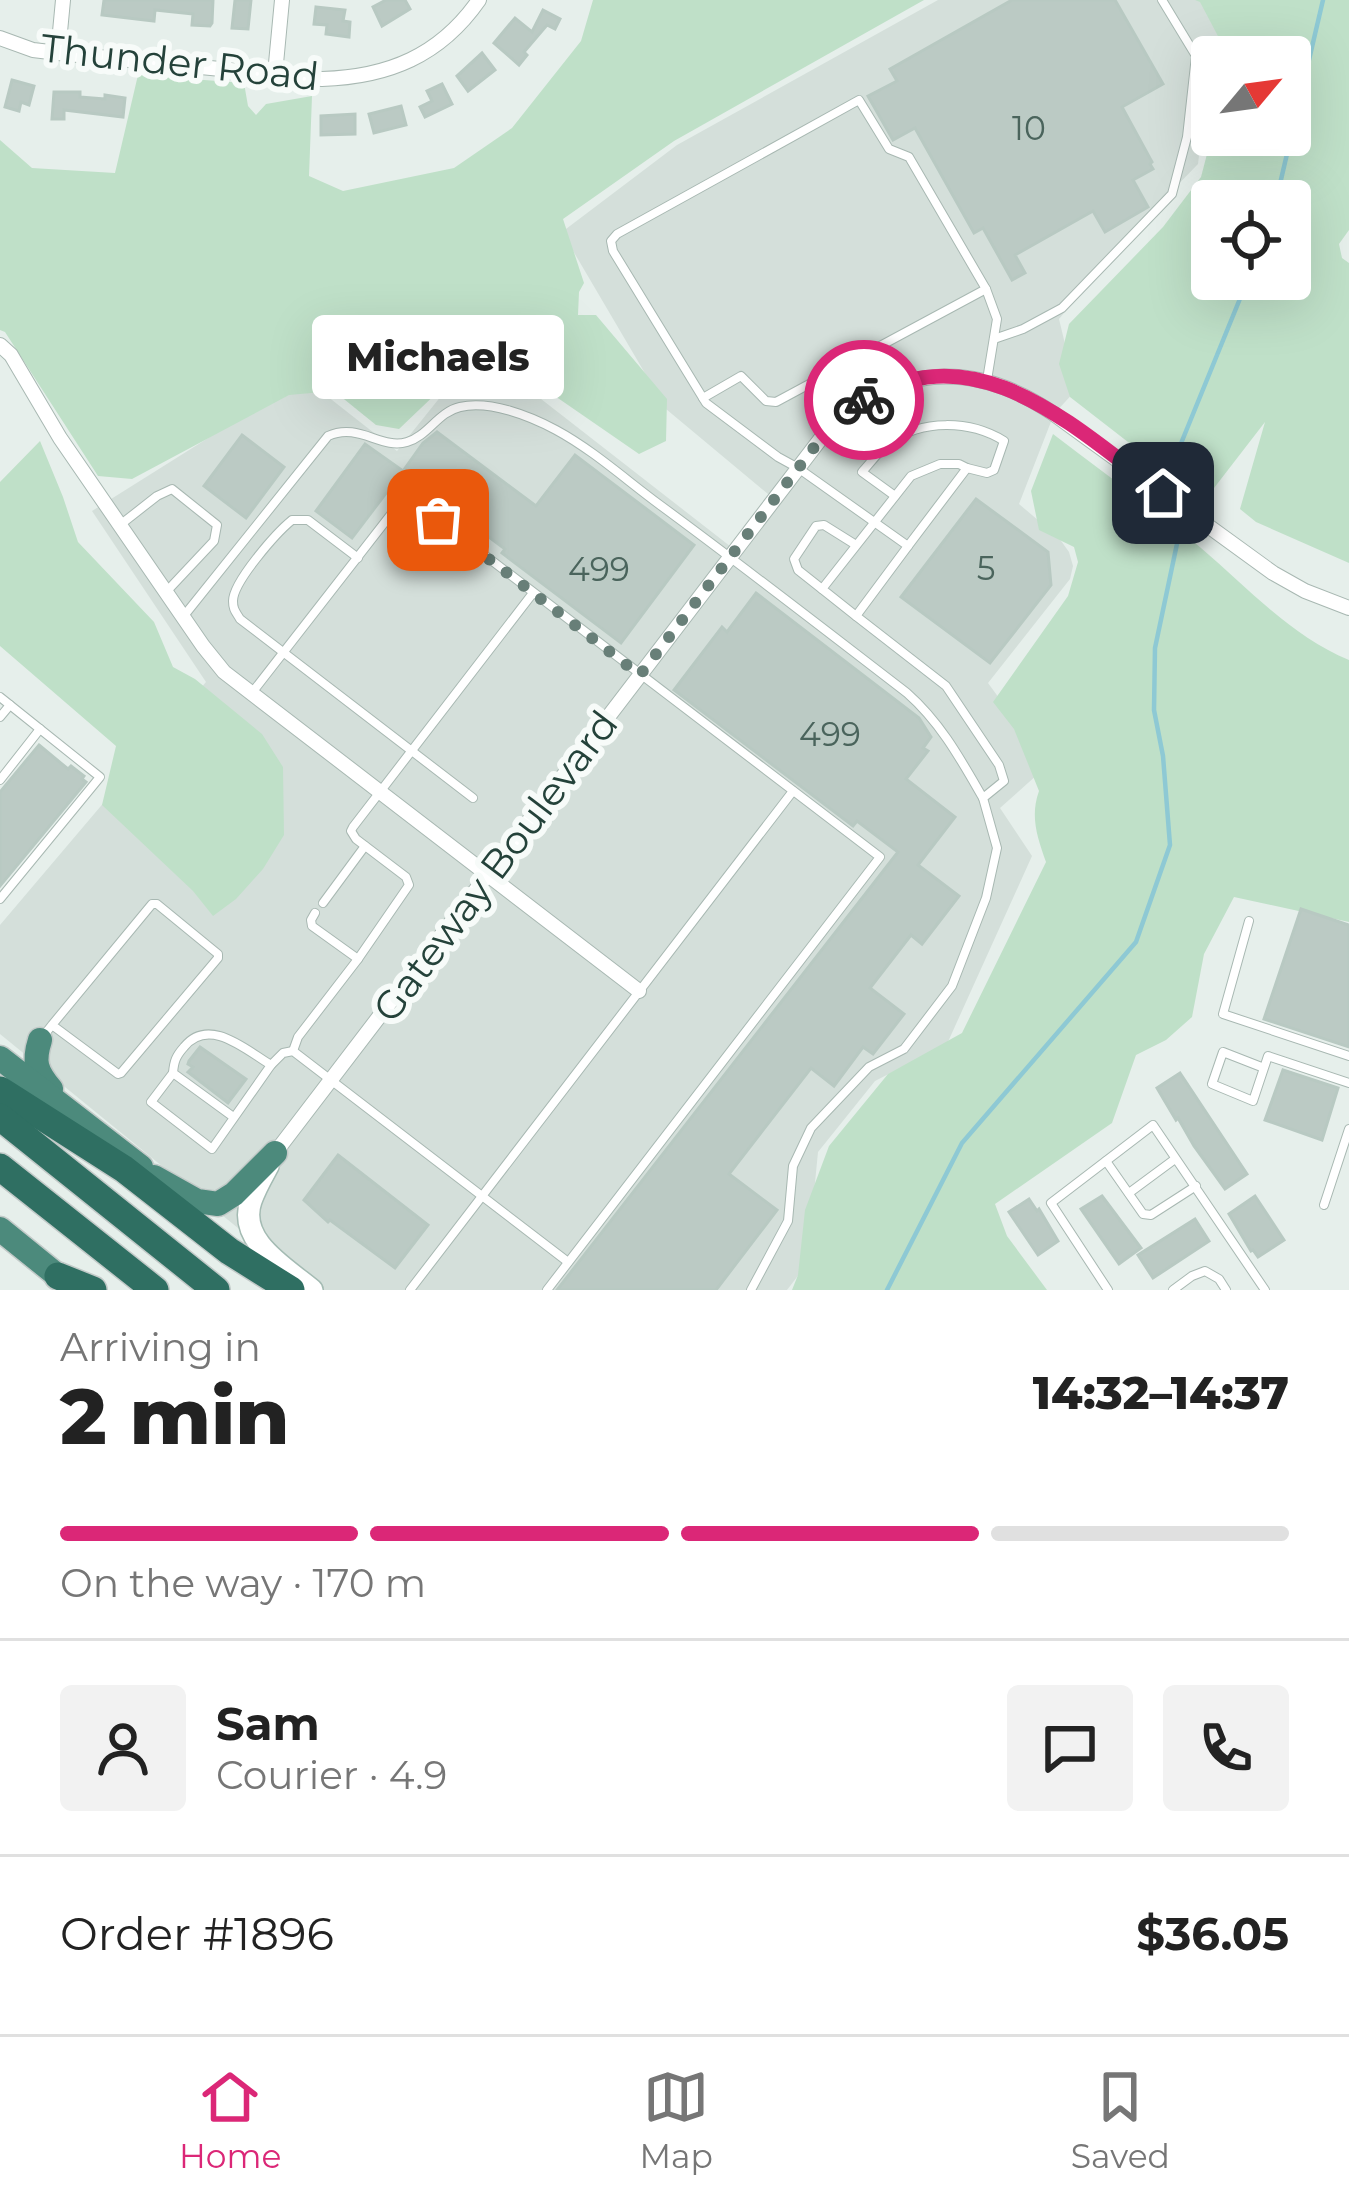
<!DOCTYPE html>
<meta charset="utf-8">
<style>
:root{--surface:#fff;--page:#f2f2f2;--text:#222;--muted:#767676;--line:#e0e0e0;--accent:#db2777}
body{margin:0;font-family:Montserrat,sans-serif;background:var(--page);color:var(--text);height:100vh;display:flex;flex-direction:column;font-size:45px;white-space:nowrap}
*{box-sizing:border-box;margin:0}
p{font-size:39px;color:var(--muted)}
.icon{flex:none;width:66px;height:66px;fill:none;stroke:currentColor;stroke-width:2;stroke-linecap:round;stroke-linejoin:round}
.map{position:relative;height:1290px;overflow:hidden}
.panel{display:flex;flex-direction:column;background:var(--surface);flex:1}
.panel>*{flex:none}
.needle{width:78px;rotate:61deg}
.fabs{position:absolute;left:1191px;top:36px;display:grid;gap:24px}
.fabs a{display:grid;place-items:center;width:120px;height:120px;border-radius:12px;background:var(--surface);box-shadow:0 12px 48px #0002;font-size:60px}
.pin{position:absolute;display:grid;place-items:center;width:102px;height:102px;color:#fff;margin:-51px;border-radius:24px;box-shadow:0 6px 18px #0006}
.courier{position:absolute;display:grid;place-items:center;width:120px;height:120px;margin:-60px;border:9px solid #db2777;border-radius:50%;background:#fff;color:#222;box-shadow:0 3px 15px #0007}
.bubble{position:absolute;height:84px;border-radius:12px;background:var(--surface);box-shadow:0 12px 48px #0002;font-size:39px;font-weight:800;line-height:84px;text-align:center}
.overview em{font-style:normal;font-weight:800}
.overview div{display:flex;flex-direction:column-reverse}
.overview{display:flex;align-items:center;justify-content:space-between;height:204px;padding:0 60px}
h1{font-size:78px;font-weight:800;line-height:90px}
.bar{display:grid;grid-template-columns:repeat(4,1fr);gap:18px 12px;align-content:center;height:144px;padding:0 60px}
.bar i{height:15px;border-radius:9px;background:var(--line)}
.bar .current{background:var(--accent)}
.bar p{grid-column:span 4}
.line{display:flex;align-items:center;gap:30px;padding:0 60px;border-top:3px solid var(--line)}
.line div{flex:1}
.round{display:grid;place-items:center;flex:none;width:126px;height:126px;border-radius:12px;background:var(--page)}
.dock{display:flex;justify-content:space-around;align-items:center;height:168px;border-top:3px solid var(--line);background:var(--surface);font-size:33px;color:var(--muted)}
.dock a{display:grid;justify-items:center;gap:6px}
.dock .current{color:var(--accent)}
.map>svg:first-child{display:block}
.built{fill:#d4dfda}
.green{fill:#bfe0c8;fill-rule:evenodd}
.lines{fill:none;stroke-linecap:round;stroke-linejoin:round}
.stream{stroke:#8ec9d4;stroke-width:4.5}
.building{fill:#bbcac4;stroke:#b8c9c2;stroke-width:3}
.service-casing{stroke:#a8b8b2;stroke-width:10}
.minor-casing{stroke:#a8b8b2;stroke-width:16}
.secondary-casing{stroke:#a4bbb3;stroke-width:24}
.trunk-casing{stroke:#c2cac8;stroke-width:27}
.motorway-casing{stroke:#c2cac8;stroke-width:30}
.service{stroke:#fff;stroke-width:8}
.minor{stroke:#fff;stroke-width:14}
.secondary{stroke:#fff;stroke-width:21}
.trunk{stroke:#4c8a7c;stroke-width:24}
.motorway{stroke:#2f6f62;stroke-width:27}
.done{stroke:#687f78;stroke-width:12;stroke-dasharray:0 21.6}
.route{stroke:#db2777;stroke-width:15}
.labels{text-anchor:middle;stroke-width:12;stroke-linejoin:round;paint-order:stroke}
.number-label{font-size:33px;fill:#4a645c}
.street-label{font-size:39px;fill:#24423a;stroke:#f7fbf9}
</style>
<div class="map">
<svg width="1349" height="1290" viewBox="0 0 1349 1290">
<rect width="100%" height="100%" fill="#e6efeb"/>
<path class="built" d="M938 0H1207L1229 37 1223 57H1212V93L1204 114 1198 164 1123 241 1059 319 1076 390 1054 414 1019 504 1059 538 1069 552 1073 566 1070 579 988 683 1048 765 1000 808 1032 856 947 1044 875 1081 818 1152 807 1264 787 1290H314L0 1034V925L206 682 92 511 304 378 397 451 478 350 735 550 774 499 666 409 562 232 677 145Z"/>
<g class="green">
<path d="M593 0H924L674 141 563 219 584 283 579 292 578 315H596L667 399 666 441 639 454 510 365 486 346 399 429 376 425 334 391 289 395 132 479 98 476 5 332 0 330V140L32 168 115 173 138 75 244 83 248 106 256 115 266 104 312 96 309 176 343 191 454 168 512 128 581 41Z"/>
<path d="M1195 0H1349V230L1339 244 1342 258 1349 263V563L1256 522 1240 509 1265 422 1204 501 1070 397 1059 364 1069 324 1163 227 1201 177 1212 135H1290V57H1229L1200 2ZM1290 201V279H1212V201Z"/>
<path d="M1053 434C1102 472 1154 508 1201 548 1248 588 1291 636 1349 660V922L1234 897 1204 954 1192 1017 1166 1040 1136 1055 1112 1123 995 1204 1007 1236 1047 1290H792L798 1275 805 1210 829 1146 888 1074 962 1033 1046 862C1037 837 1030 816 1039 791L1014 729 993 702 1068 596 1078 562 1074 547 1039 530 1031 491Z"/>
<path d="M40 441 63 497 78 542 154 622 173 667 195 679 262 734 283 767 284 835 263 869 236 899 213 916 193 891 102 805 116 746 0 646V482Z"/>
</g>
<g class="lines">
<g class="stream">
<path d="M1276 201 1323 0"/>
<path d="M1171 468 1248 279"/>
<path d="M887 1290 962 1143 1136 942 1170 845 1163 756 1154 710 1155 648 1178 539"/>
</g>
</g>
<g class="building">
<path d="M104 0H213L212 23 210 26 192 25 193 14 155 10 154 21 102 15Z"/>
<path d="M235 0H251L248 29 232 28Z"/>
<path d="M386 0H405L410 9 382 26 373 7Z"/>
<path d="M1012 0H1115L1163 84 1122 107 1152 162 1150 164 1153 169 1133 180 1148 207 1105 232 1093 211 1015 255 1025 273 1012 280 983 228 974 233 915 128 893 140 868 96 897 81 890 69Z"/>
<path d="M316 7 345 10 343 21 350 22 349 37 326 34 327 25 314 24Z"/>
<path d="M543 10 560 19 555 29 547 25 524 52 527 55 519 65 494 43 515 18 532 32Z"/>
<path d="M482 53 495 70 468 91 457 76Z"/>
<path d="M12 80 34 86 29 105 21 102 19 111 5 107Z"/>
<path d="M442 84 452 104 425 117 420 107 432 101 427 91Z"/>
<path d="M54 92H80V97L105 99V95L125 98 123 117 64 110V119H52Z"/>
<path d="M401 106 406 125 374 133 369 114Z"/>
<path d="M355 114V134L321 135V116Z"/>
<path d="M437 432 536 506 575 455 694 545 621 643 502 553 505 549 402 472 352 538 316 511 365 444 403 471 423 443Z"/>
<path d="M242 435 284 467 246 518 204 486Z"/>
<path d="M976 499 1048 552 1051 585 990 663 901 597Z"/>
<path d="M756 593 919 718 931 737 923 748 928 751 906 779 955 817 918 865 959 896 922 944 911 935 870 988 904 1014 873 1054 863 1047 834 1086 811 1068 729 1174 777 1210 716 1290H557L898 852 857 821 853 826 674 690 722 627 727 632Z"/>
<path d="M39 745 68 769 71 766 84 776 82 779 86 782 0 886V792Z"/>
<path d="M1301 909 1349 925V1047L1264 1019Z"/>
<path d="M200 1047 246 1079 228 1103 188 1072 193 1067 188 1064 189 1061Z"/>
<path d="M1283 1070 1338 1088 1322 1140 1265 1120Z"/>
<path d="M1180 1073 1247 1174 1225 1189 1194 1146 1178 1118 1176 1120 1157 1088Z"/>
<path d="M338 1155 428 1225 395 1268 330 1220 328 1222 304 1200Z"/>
<path d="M1102 1196 1141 1248 1119 1264 1081 1209Z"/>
<path d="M1255 1196 1284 1240 1258 1257 1253 1250 1251 1251 1229 1214Z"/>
<path d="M1029 1199 1037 1211 1039 1209 1058 1241 1038 1255 1009 1212Z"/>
<path d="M1195 1219 1209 1241 1153 1278 1138 1255Z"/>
</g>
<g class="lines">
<defs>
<g id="service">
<path d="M994 339 1023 329 1062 308 1172 194 1187 137 1196 56 1162 0"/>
<path d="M703 398 741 376 766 401 776 402 986 289"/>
<path d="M895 496 862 472C871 462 879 451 889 443 922 419 970 420 1004 441L994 470 987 473 967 468"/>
<path d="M120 525 157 496 172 489 217 525 214 541 167 591"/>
<path d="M358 558 308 520H292C276 533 233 582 233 601 233 610 236 612 240 619L473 798"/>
<path d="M822 589 798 570 794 559 816 526 824 525 856 545"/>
<path d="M856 616 822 589 911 476 940 464H959L967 468 908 546"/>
<path d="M183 617 328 436C359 422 381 450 407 442 428 436 438 412 460 407 490 400 530 416 556 430 593 450 626 480 660 505 743 566 825 630 907 693 941 723 961 760 983 798"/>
<path d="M251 694 406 495 880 857 547 1290"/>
<path d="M0 697 100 777 0 899"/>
<path d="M0 717 10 705"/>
<path d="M0 780 40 729"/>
<path d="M323 903 365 846"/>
<path d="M315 913 311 920 312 926 358 959"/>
<path d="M1249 921 1223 1014 1349 1056"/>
<path d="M41 1039 52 1025 152 904H157L218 954V958L121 1073 118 1074 52 1025"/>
<path d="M293 1051 298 1037 358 959 409 885 406 877 356 839 351 831 353 827 533 593"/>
<path d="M1264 1068 1223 1052 1212 1084 1253 1101 1268 1056 1349 1083"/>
<path d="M173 1073 151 1102 212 1149 271 1065 283 1053 293 1051 568 1262"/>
<path d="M232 1116 173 1073C174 1061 176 1056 184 1047 209 1016 246 1050 271 1065"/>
<path d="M1106 1161 1143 1214 1151 1215 1196 1186"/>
<path d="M1129 1193 1175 1159"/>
<path d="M1324 1205 1349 1129"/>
<path d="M410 1290 793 791"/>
<path d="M751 1290 788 1221 793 1166 811 1128 869 1067 904 1049 952 986 986 898 997 848 983 798 1004 781 999 765 946 686 856 616 908 546 798 468 778 457 706 403 613 251 611 241 617 234 859 100 889 149 909 157 986 289 997 319 987 380"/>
<path d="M1108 1290 1051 1203 1153 1125 1265 1290"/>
<path d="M1173 1290 1192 1276 1205 1271 1219 1279 1226 1290"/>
</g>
<g id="minor">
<path d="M0 38 33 50 58 53 322 79C388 77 440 56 479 0"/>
<path d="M58 53 63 0"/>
<path d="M275 74 282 0"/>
<path d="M0 345 11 355 60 438 203 646 224 672 639 991"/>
<path d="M275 1153 822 437C889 363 974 359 1054 414L1273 573 1305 591 1349 608"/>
</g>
<path id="secondary" d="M268 1166C262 1177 255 1189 251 1201 237 1241 286 1268 312 1290"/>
<g id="trunk">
<path d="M40 1040C33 1062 36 1071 51 1089"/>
<path d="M0 1058 141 1167"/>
<path d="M154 1177 197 1201 218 1204 234 1194 275 1153"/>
<path d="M0 1229 58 1276"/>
</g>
<g id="motorway">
<path d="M0 1090 124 1169 229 1251 291 1290"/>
<path d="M0 1117 216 1290"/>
<path d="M0 1167 155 1290"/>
<path d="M58 1276 93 1290"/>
</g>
</defs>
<use href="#service" class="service-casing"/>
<use href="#minor" class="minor-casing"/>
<use href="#secondary" class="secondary-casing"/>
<use href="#trunk" class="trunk-casing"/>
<use href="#motorway" class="motorway-casing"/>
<use href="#service" class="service"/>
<use href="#minor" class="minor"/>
<use href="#secondary" class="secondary"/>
<use href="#trunk" class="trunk"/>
<use href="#motorway" class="motorway"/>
</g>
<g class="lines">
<path class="done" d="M438 520 640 675 822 437 844 415 864 400"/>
<path class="route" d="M864 400C977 330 1076 429 1163 493"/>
</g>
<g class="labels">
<g class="number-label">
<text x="1029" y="140">10</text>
<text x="986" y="580">5</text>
<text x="599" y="581">499</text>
<text x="830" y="746">499</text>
</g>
<g class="street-label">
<text transform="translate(180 62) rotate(6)" y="14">Thunder Road</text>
<text transform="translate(495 866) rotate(-53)" y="14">Gateway Boulevard</text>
</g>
</g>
</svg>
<div class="fabs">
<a><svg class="needle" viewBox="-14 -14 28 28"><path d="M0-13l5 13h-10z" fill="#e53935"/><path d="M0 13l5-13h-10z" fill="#767676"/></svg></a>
<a><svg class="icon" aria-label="locate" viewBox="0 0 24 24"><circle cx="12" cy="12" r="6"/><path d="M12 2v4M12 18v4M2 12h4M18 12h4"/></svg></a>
</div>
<div class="pin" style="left:438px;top:520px;background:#ea580c"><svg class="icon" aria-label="bag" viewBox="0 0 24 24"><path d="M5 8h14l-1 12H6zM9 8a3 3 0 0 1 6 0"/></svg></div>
<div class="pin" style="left:1163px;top:493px;background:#1f2937"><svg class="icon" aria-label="home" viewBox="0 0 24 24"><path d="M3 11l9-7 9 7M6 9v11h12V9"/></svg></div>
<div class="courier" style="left:864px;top:400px"><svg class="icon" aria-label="bike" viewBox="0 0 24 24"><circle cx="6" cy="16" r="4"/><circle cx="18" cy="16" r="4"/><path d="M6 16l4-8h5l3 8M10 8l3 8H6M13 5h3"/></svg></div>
<div class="bubble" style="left:312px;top:315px;width:252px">Michaels</div>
</div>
<section class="panel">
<div class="overview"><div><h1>2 min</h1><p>Arriving in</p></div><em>14:32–14:37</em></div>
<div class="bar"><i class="current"></i><i class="current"></i><i class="current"></i><i></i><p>On the way · 170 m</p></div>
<div class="line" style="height:216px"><a class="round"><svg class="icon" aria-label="person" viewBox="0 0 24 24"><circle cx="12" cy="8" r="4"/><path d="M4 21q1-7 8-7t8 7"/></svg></a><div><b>Sam</b><p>Courier · 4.9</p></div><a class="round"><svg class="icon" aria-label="chat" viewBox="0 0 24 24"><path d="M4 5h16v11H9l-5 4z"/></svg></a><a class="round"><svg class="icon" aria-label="phone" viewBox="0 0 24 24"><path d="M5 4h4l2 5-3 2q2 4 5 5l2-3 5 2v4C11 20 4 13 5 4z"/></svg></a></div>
<div class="line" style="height:156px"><div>Order #1896</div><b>$36.05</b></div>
</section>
<nav class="dock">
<a class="current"><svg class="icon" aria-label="home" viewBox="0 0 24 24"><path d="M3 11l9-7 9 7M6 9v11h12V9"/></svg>Home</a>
<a><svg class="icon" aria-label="map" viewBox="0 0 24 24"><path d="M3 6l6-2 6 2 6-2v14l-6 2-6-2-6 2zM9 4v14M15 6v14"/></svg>Map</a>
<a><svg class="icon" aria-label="saved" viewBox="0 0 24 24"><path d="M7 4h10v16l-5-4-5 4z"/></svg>Saved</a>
</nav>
